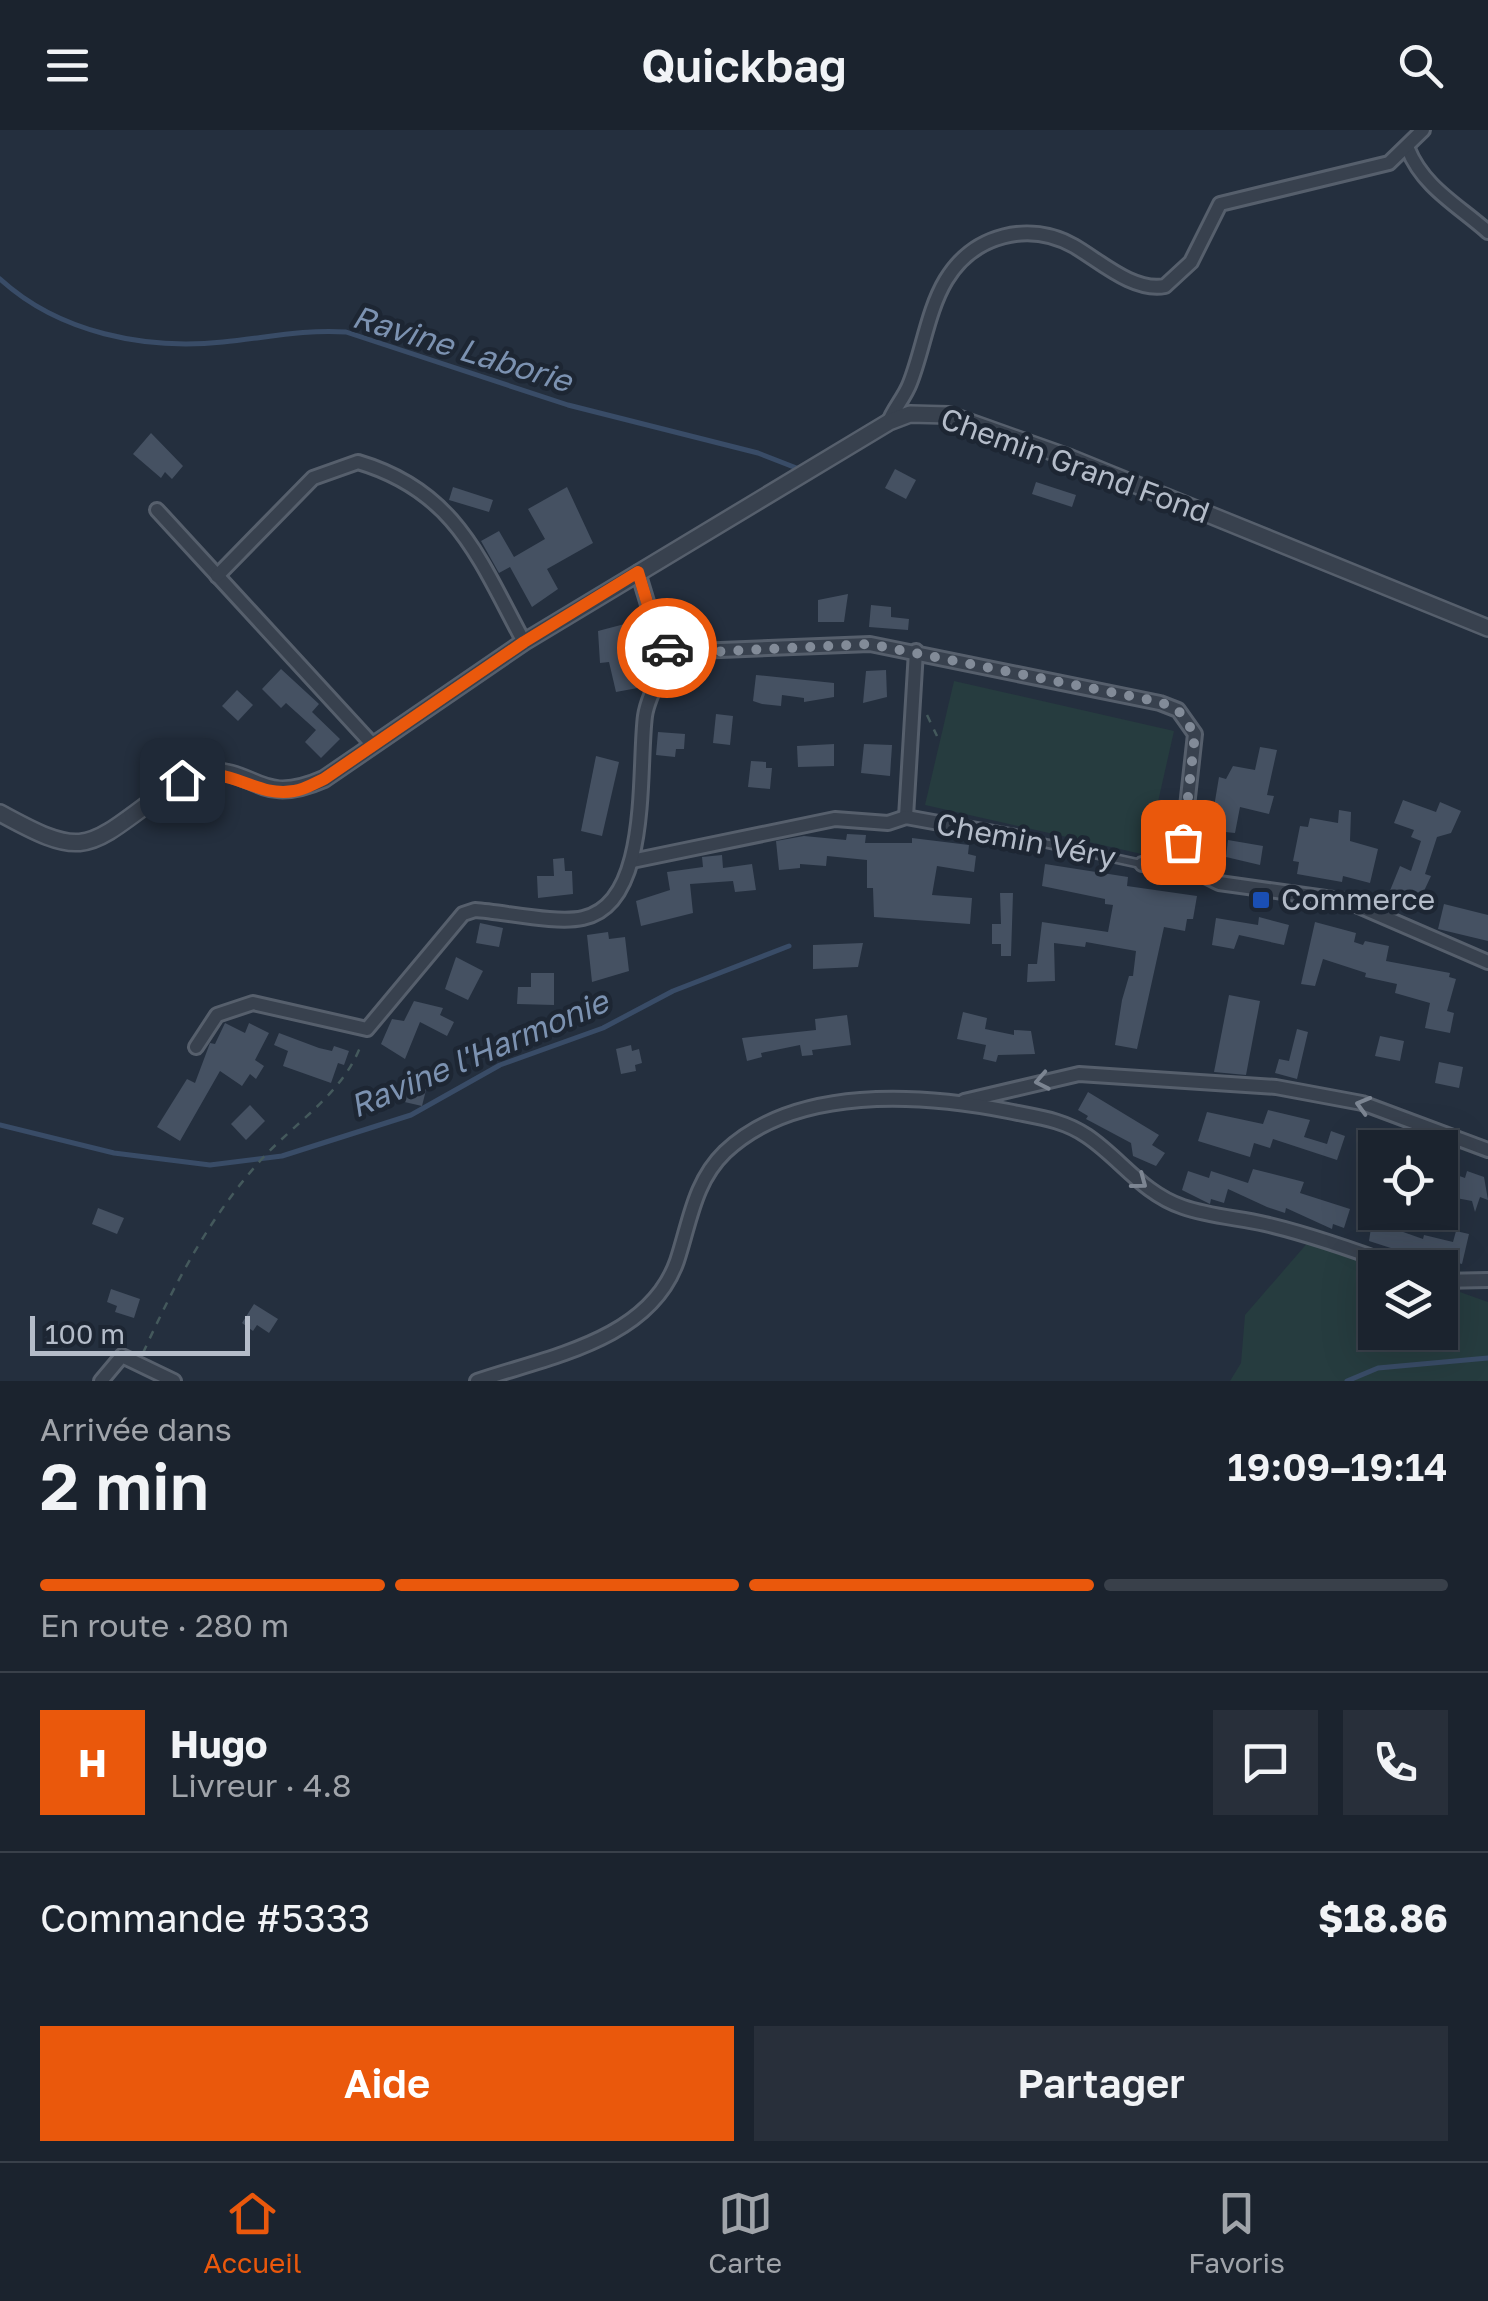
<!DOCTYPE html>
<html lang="fr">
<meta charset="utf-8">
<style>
:root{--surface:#1b232e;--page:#282f3a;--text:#f1f3f6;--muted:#a0a4aa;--line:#39404a;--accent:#ea580c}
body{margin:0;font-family:"Golos Text",sans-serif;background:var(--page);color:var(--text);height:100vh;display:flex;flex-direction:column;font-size:38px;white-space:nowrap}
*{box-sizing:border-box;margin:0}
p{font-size:32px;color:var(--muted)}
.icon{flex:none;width:55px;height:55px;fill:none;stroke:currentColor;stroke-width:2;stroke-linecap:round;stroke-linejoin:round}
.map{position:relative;height:1251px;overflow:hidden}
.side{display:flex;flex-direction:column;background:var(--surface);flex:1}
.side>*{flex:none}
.controls{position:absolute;left:1358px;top:1000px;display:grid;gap:20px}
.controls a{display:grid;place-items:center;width:100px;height:100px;border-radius:0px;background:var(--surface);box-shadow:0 10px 40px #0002,0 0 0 2px var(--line);font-size:50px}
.scale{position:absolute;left:30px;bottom:25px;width:220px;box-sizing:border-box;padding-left:10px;border:5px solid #b4bcc9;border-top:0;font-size:28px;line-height:35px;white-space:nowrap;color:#b4bcc9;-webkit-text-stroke:8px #1d2633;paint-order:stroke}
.pin{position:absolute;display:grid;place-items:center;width:85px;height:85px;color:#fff;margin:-42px;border-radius:20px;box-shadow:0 5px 15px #0006}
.courier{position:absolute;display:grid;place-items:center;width:100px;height:100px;margin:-50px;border:8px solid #ea580c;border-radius:50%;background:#fff;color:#222;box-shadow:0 2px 12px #0007}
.headline em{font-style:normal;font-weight:600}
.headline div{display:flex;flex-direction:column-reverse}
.headline{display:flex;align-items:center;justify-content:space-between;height:170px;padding:0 40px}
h1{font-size:65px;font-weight:600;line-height:75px}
.bar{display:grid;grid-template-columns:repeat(4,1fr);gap:15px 10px;align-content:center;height:120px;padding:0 40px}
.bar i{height:12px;border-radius:8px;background:var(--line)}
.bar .active{background:var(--accent)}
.bar p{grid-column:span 4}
.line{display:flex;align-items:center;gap:25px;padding:0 40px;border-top:2px solid var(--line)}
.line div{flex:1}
.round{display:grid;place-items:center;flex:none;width:105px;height:105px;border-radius:0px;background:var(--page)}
.button{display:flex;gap:20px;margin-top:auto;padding:20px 40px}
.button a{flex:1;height:115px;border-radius:0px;background:var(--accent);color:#fff;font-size:40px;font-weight:600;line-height:115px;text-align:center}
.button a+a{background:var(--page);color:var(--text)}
header{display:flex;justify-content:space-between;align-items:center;height:130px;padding:0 40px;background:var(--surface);font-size:45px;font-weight:600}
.menu{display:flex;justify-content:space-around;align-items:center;height:140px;border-top:2px solid var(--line);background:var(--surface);font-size:28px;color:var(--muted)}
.menu a{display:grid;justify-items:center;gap:5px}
.menu .active{color:var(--accent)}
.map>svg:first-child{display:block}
.green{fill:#263c3f}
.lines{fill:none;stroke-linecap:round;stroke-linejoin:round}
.stream{stroke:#394c67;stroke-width:5}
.building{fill:#455162}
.service-casing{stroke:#565f6c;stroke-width:11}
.minor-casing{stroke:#565f6c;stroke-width:18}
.tertiary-casing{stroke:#565f6c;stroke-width:20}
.path{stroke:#44595c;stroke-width:2.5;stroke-dasharray:8 8;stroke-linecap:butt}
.service{stroke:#38414e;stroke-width:6}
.minor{stroke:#38414e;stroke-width:12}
.tertiary{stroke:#38414e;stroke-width:15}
.oneway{stroke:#7c8592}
.done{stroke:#828b98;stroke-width:10;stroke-dasharray:0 18}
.route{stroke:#ea580c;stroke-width:12}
.transit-dot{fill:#1a4fb4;stroke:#1d2633;stroke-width:4}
.labels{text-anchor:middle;stroke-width:9;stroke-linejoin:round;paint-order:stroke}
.street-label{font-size:30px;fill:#b4bcc9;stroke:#1d2633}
.poi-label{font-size:30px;fill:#b4bcc9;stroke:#1d2633;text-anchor:start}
.water-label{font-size:32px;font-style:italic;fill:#7c92b1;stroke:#1d2633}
</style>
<header><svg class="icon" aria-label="menu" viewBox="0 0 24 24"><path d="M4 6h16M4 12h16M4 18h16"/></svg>Quickbag<svg class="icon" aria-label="search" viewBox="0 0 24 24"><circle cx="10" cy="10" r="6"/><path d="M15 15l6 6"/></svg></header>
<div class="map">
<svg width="1488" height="1251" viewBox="0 0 1488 1251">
<rect width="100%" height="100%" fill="#242f3e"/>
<g class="green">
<path d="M954 551 1174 601 1146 725 925 675Z"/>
<path d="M1310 1110 1389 1137 1375 1138V1202H1440V1155L1488 1172V1251H1230L1241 1233 1245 1185Z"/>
</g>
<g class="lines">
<g class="stream">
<path d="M0 149C59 203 145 220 223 212 265 208 304 199 346 202L568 275 758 323 799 339"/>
<path d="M0 995 114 1023 210 1035 282 1026 411 985 500 935 603 898 673 861 789 816"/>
<path d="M1347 1251 1378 1238 1488 1228"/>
</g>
</g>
<g class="building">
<path d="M151 303 183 336 172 349 165 342 161 348 133 324Z"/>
<path d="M895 339 916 350 906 369 885 358Z"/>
<path d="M1036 352 1076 365 1072 377 1032 364Z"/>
<path d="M453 357 493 370 489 382 449 370Z"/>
<path d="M567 357 593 413 547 439 558 459 532 477 510 437 499 443 481 411 499 401 514 427 545 409 528 379Z"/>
<path d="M848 464 844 492H818V470Z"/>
<path d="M871 475 891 477V487L909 489 908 500 869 497Z"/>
<path d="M636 491 643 557 616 562 609 532 600 533 598 501Z"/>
<path d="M281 539 319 574 312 582 340 609 321 628 305 612 316 600 286 573 281 578 262 559Z"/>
<path d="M886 540 887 567 863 573 866 541Z"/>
<path d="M756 545 834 553V567L804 572V568L782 565 781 576 762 574 753 571Z"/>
<path d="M237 560 253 575 238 591 222 576Z"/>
<path d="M716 584 733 586 730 615 713 613Z"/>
<path d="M658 602 685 604 684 619H676L675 627 656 625Z"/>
<path d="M834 614V636L798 637 797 616Z"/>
<path d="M864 614 892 615 890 646 861 643Z"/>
<path d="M1260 617 1277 620 1267 665 1274 666 1269 684 1240 677 1235 703 1196 699 1199 675 1214 677 1219 647 1226 649 1233 636 1255 640Z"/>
<path d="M596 626 619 632 602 706 581 701Z"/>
<path d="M751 631 766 632V638H772L770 659 748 657Z"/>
<path d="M1403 670 1436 682 1440 672 1461 681 1451 703 1437 707 1425 744 1431 746 1417 776 1389 763 1400 736 1411 741 1421 711 1411 707 1414 700 1394 693Z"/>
<path d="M1339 680 1351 682 1350 711 1378 719 1370 753 1343 746 1342 752 1297 744 1299 732 1293 731 1300 696 1308 697 1310 688 1338 693Z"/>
<path d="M847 704 866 705 865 713H912V708L969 715 968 724 976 726 974 742 937 736 932 765 972 768 970 794 874 787 873 758H867V730L827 726 826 736 800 734V738L779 740 776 711 804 706 846 710Z"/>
<path d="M1228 710 1263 716 1260 735 1226 727Z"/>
<path d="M722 725 723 738 752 734 756 760 735 762 733 751 690 754 693 783 641 796 636 771 670 760 667 742 703 737 702 727Z"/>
<path d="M564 728 565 741H572L573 764 538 768 537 746H554L553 729Z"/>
<path d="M1045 734 1128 747 1127 756 1197 766 1193 789H1187L1185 801 1164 797 1137 919 1115 915 1122 870 1129 846H1133L1136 821 1086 812 1085 817 1054 813 1055 851 1027 852 1028 834H1037L1042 792 1108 802 1113 775 1105 774V769L1042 756Z"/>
<path d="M1000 763H1013L1011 826H1001V814H992V794H1001Z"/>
<path d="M1444 774 1488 785V811L1438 799Z"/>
<path d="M1259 787 1289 795 1284 815 1239 805 1234 819 1212 815 1216 788 1258 795Z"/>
<path d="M1315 792 1356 803 1354 812 1363 815 1365 811 1389 816 1386 831 1450 843 1449 847 1456 849 1447 881 1454 883 1450 903 1425 898 1430 873 1395 863 1397 854 1365 847 1366 843 1323 829 1315 856 1301 854Z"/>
<path d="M480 793 503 798 499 817 476 813Z"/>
<path d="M608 802 609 809 625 807 629 841 592 852 587 805Z"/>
<path d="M863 813 858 837 813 839V815Z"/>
<path d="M456 827 483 841 468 870 445 859Z"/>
<path d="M531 843H554V875L517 874 518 857H531Z"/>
<path d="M1229 865 1260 871 1246 945 1214 942Z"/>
<path d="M414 871 443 878 440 885 454 892 447 906 420 892 405 929 381 914 392 889 404 891Z"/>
<path d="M963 882 987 888 985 899 1014 905V900L1031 901 1035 924 998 925 996 932 983 929 986 915 957 909Z"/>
<path d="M847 885 851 915 812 920 813 925 802 926 800 915 761 923 762 927 747 931 742 908 816 900 815 889Z"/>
<path d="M225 893 245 903 249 893 269 903 255 930 264 936 256 949 250 944 242 956 220 941 180 1011 157 997 187 949 195 953 210 913 215 914Z"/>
<path d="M1297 899 1308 902 1297 949 1275 943 1279 929 1289 931Z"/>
<path d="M279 903 319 918 332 921 334 916 349 921 344 935 338 933 331 953 283 936 288 921 274 915Z"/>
<path d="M1380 906 1404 911 1400 931 1375 926Z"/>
<path d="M631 915 632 921 639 919 642 933 635 935 636 941 621 944 616 919Z"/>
<path d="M1439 932 1463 937 1459 958 1435 953Z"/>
<path d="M406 946 428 952 422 976 400 971Z"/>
<path d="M1088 962 1159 1005 1152 1015 1165 1023 1156 1036 1133 1026 1131 1013 1086 989 1088 986 1078 980Z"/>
<path d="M250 975 265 991 246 1010 231 994Z"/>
<path d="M1268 980 1310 990 1304 1007 1327 1014 1331 1001 1345 1006 1337 1030 1273 1009 1270 1018 1254 1013 1250 1027 1198 1011 1207 982 1263 994Z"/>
<path d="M1253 1039 1304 1052 1300 1063 1350 1079 1344 1098 1333 1094 1332 1099 1286 1078 1285 1083 1267 1077 1228 1059 1224 1073 1211 1069 1210 1074 1182 1060 1188 1041 1209 1048 1211 1041 1248 1053Z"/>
<path d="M1440 1039 1465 1048 1467 1041 1484 1047 1488 1070 1480 1067 1475 1082 1472 1071 1440 1065Z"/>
<path d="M98 1078 124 1088 117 1104 92 1094Z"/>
<path d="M1372 1091 1423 1109 1424 1105 1453 1112 1456 1101 1469 1104 1462 1134 1451 1131 1450 1137 1369 1111Z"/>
<path d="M111 1159 140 1169 134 1188 115 1182 117 1176 107 1172Z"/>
<path d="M254 1174 278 1189 269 1203 257 1195 253 1201 242 1193Z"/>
</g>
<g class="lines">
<defs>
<path id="service" d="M1016 707 1141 734"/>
<g id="minor">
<path d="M1408 19C1423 57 1459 76 1488 102"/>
<path d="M889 292C892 281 905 267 910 253 923 220 928 180 946 150 974 104 1029 91 1074 116 1100 131 1133 162 1165 156L1191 132 1220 74 1389 33 1423 0"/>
<path d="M157 380 372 614"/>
<path d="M638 442 659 511 671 522 870 514 1160 573 1178 580 1195 604 1183 713 1193 740 1219 753 1347 771 1488 832"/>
<path d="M217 446 313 348 358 332C456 361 479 429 524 512"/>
<path d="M906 687 916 521"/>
<path d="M632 731 835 689 888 693 906 687 1016 707"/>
<path d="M1142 734 1185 729"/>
<path d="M196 917 217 885 253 873 367 899 463 784 475 780C505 782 556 794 583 788 651 774 638 640 645 586 648 565 663 542 671 522"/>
<path d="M964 971 1079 944 1276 957 1362 973 1488 1020"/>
<path d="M1440 1151 1488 1150"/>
<path d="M101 1251 122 1226 174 1251"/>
<path d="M477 1251C547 1227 649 1211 677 1131 690 1092 694 1052 725 1022 796 955 921 964 1008 981 1036 987 1062 989 1087 1006 1121 1029 1142 1063 1183 1077 1209 1086 1238 1088 1265 1094 1312 1105 1357 1121 1402 1138"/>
</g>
<path id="tertiary" d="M0 683C82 728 85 721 157 667 171 656 187 644 205 642 256 637 258 678 324 649L524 512 889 292 910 284 949 285 1070 328 1488 498"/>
</defs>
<use href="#service" class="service-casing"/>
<use href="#minor" class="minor-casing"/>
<use href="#tertiary" class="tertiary-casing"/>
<g class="path">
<path d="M927 585 937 606"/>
<path d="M143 1223C175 1153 209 1088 260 1031 295 992 342 965 361 915"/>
</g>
<use href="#service" class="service"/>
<use href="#minor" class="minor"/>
<use href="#tertiary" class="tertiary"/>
</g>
<defs><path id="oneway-chevron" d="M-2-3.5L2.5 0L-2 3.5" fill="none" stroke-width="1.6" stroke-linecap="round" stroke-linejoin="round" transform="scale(2.5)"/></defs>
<g class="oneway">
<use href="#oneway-chevron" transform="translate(1042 951) rotate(169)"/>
<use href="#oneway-chevron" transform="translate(1363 975) rotate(-164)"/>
<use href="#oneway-chevron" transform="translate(1140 1052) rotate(37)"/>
</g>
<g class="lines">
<path class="done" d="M667 518 688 523 870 514 1160 572 1178 580 1195 604 1183 712"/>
<path class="route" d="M182 650C230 631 251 668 294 661 304 660 315 653 324 649L524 512 638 442 659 512 667 518"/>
</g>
<rect class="transit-dot" x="1251" y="760" width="20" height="20" rx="5"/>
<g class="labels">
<g class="street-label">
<text transform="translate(1075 336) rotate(20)" y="10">Chemin Grand Fond</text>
<text transform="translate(1026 711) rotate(11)" y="10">Chemin Véry</text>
</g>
<g class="poi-label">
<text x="1281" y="780">Commerce</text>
</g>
<g class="water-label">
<text transform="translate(462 219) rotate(17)" y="11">Ravine Laborie</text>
<text transform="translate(479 924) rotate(-23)" y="11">Ravine l'Harmonie</text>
</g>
</g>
</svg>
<div class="controls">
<a><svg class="icon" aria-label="locate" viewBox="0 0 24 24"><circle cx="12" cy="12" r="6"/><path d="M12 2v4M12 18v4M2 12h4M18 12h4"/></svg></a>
<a><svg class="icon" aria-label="layers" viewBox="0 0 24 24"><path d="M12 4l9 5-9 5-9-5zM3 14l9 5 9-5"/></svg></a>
</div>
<div class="scale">100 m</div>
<div class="pin" style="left:1183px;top:712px;background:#ea580c"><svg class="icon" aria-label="bag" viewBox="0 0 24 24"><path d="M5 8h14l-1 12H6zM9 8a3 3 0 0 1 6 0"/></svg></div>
<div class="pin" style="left:182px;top:650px;background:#1f2937"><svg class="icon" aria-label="home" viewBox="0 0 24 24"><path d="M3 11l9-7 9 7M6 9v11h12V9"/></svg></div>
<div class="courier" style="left:667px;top:518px"><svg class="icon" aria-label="car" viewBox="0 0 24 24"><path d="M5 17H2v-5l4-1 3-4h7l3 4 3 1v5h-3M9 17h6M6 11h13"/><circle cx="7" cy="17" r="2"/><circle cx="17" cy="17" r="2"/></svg></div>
</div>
<section class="side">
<div class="headline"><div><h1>2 min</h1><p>Arrivée dans</p></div><em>19:09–19:14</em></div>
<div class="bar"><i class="active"></i><i class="active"></i><i class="active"></i><i></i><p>En route · 280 m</p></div>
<div class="line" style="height:180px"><b class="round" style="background:var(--accent);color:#fff">H</b><div><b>Hugo</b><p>Livreur · 4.8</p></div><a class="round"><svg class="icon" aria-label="chat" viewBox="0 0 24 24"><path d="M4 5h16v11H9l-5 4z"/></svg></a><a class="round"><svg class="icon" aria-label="phone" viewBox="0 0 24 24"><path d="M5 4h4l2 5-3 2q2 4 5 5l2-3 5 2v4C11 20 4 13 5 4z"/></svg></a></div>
<div class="line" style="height:130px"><div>Commande #5333</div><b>$18.86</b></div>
<div class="button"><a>Aide</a><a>Partager</a></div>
</section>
<nav class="menu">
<a class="active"><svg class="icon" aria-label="home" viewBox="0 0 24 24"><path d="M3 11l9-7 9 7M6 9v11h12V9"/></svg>Accueil</a>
<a><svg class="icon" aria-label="map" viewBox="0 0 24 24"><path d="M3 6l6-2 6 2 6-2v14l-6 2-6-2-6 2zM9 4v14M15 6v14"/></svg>Carte</a>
<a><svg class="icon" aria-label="saved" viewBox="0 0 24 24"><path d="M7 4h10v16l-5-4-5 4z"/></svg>Favoris</a>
</nav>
